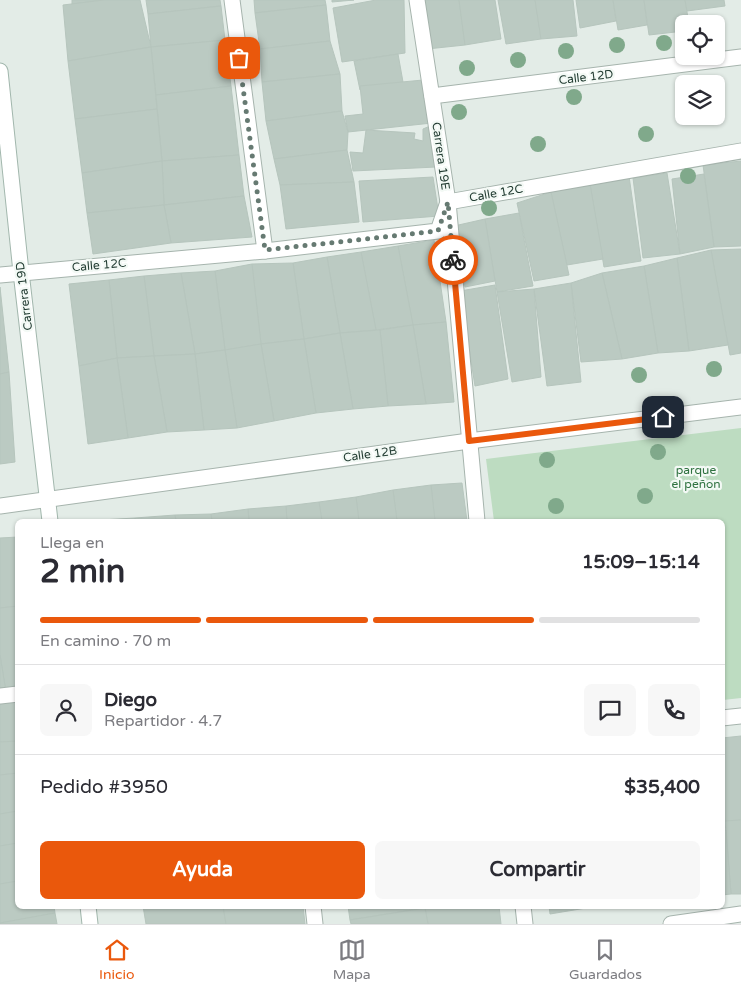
<!DOCTYPE html>
<html lang="es">
<meta charset="utf-8">
<style>
:root{--surface:#fff;--page:#f7f7f7;--text:#2b2b33;--muted:#7c7c81;--line:#e1e1e2;--accent:#ea580c}
body{margin:0;font-family:"Varela Round",sans-serif;background:var(--page);color:var(--text);height:100vh;display:flex;flex-direction:column;font-size:19px;white-space:nowrap}
*{box-sizing:border-box;margin:0}
p{font-size:16px;color:var(--muted)}
.icon{flex:none;width:28px;height:28px;fill:none;stroke:currentColor;stroke-width:2;stroke-linecap:round;stroke-linejoin:round}
.map{position:relative;flex:1;overflow:hidden}
.drawer{position:absolute;left:15px;top:519px;width:710px;height:390px;display:flex;flex-direction:column;background:var(--surface);border-radius:8px;box-shadow:0 1px 4px #0004}
.drawer>*{flex:none}
.controls{position:absolute;left:675px;top:15px;display:grid;gap:10px}
.controls a{display:grid;place-items:center;width:50px;height:50px;border-radius:8px;background:var(--surface);box-shadow:0 1px 4px #0004;font-size:25px}
.pin{position:absolute;display:grid;place-items:center;width:42px;height:42px;color:#fff;margin:-21px;border-radius:10px;box-shadow:0 2px 8px #0006}
.courier{position:absolute;display:grid;place-items:center;width:50px;height:50px;margin:-25px;border:4px solid #ea580c;border-radius:50%;background:#fff;color:#222;box-shadow:0 1px 6px #0007}
.summary em{font-style:normal;font-weight:700}
.summary div{display:flex;flex-direction:column-reverse}
.summary{display:flex;align-items:center;justify-content:space-between;height:85px;padding:0 25px}
h1{font-size:32px;font-weight:700;line-height:38px}
.bar{display:grid;grid-template-columns:repeat(4,1fr);gap:8px 5px;align-content:center;height:60px;padding:0 25px}
.bar i{height:6px;border-radius:4px;background:var(--line)}
.bar .on{background:var(--accent)}
.bar p{grid-column:span 4}
.line{display:flex;align-items:center;gap:12px;padding:0 25px;border-top:1px solid var(--line)}
.line div{flex:1}
.round{display:grid;place-items:center;flex:none;width:52px;height:52px;border-radius:8px;background:var(--page)}
.cta{display:flex;gap:10px;margin-top:auto;padding:10px 25px}
.cta a{flex:1;height:58px;border-radius:8px;background:var(--accent);color:#fff;font-size:20px;font-weight:700;line-height:58px;text-align:center}
.cta a+a{background:var(--page);color:var(--text)}
.dock{display:flex;justify-content:space-around;align-items:center;height:70px;border-top:1px solid var(--line);background:var(--surface);font-size:14px;color:var(--muted)}
.dock a{display:grid;justify-items:center;gap:2px}
.dock .on{color:var(--accent)}
.map>svg:first-child{display:block}
.green{fill:#bddcc1}
.building{fill:#bbcac2;stroke:#b6c5bd}
.lines{fill:none;stroke-linecap:round;stroke-linejoin:round}
.street-casing{stroke:#a6b4ad;stroke-width:17}
.secondary-casing{stroke:#a2b7ad;stroke-width:17}
.street{stroke:#fff;stroke-width:15}
.secondary{stroke:#fff;stroke-width:15}
.tree{fill:#80a98b}
.done{stroke:#667a72;stroke-width:5;stroke-dasharray:0 9}
.route{stroke:#ea580c;stroke-width:6}
.labels{text-anchor:middle;stroke-width:4.5;stroke-linejoin:round;paint-order:stroke}
.street-label{font-size:12px;fill:#233d33;stroke:#f3f9f5}
.park-label{font-size:12px;fill:#2f7240;stroke:#f3f9f5}
</style>
<div class="map">
<svg width="741" height="924" viewBox="0 0 741 924">
<rect width="100%" height="100%" fill="#e3ece7"/>
<path class="green" d="M741 428V698L723 700 722 521H494L486 459Z"/>
<g class="building">
<path d="M72 0H104L72 4Z"/>
<path d="M104 0H140L151 47 68 61 63 5Z"/>
<path d="M146 0H220L221 6 148 14Z"/>
<path d="M254 0H325L326 5 255 13Z"/>
<path d="M332 0H354L332 2Z"/>
<path d="M376 0H404L405 53 342 62 333 8Z"/>
<path d="M422 0H459L465 45 427 49Z"/>
<path d="M459 0H495L501 39 465 45Z"/>
<path d="M498 0H535L541 39 506 44Z"/>
<path d="M535 0H573L577 36 541 39Z"/>
<path d="M576 0H613L616 21 580 28Z"/>
<path d="M613 0H644L647 25 618 30Z"/>
<path d="M644 0H685L689 24H684V31L649 35Z"/>
<path d="M685 0H724L725 6 687 11Z"/>
<path d="M326 5 330 41 260 49 255 13Z"/>
<path d="M221 6 225 40 151 47 148 14Z"/>
<path d="M225 40 231 86 156 95 151 47Z"/>
<path d="M330 41 340 74 262 82 260 49Z"/>
<path d="M151 47 157 109 75 119 68 61Z"/>
<path d="M398 54 403 82 360 90 354 61Z"/>
<path d="M340 74 342 111 266 121 262 82Z"/>
<path d="M423 80 432 123 348 132 345 116 363 114 360 86Z"/>
<path d="M231 86 239 155 162 161 156 95Z"/>
<path d="M157 109 162 161 82 173 75 119Z"/>
<path d="M342 111 348 132 347 150 274 159 266 121Z"/>
<path d="M430 126 436 167 353 171 350 152 363 153 366 130 415 133 414 139 423 141V129Z"/>
<path d="M347 150 354 182 280 185 274 159Z"/>
<path d="M239 155 244 196 164 205 162 161Z"/>
<path d="M162 161 164 205 87 213 82 173Z"/>
<path d="M741 161V246L714 247 703 165Z"/>
<path d="M667 173 680 254 643 258 633 178Z"/>
<path d="M704 174 714 247 680 254 672 179Z"/>
<path d="M629 176 641 261 604 267 590 184Z"/>
<path d="M433 177 439 216 363 222 359 181Z"/>
<path d="M354 182 359 222 286 229 280 185Z"/>
<path d="M590 184 603 259 567 265 551 192Z"/>
<path d="M551 192 569 275 534 281 517 203Z"/>
<path d="M244 196 252 237 171 243 164 205Z"/>
<path d="M164 205 171 243 93 254 87 213Z"/>
<path d="M519 213 533 286 497 292 485 219Z"/>
<path d="M485 219 495 281 465 287 454 226Z"/>
<path d="M434 240 446 322 413 325 398 246Z"/>
<path d="M398 246 413 325 376 330 361 252Z"/>
<path d="M741 249V353L730 355 711 250Z"/>
<path d="M711 250 728 345 689 351 677 258Z"/>
<path d="M361 252 376 330 340 333 327 257Z"/>
<path d="M327 257 340 333 304 339 293 263Z"/>
<path d="M677 258 689 351 658 353 644 266Z"/>
<path d="M293 263 304 339 261 344 252 264Z"/>
<path d="M252 264 261 344 225 350 215 271Z"/>
<path d="M644 266 658 353 622 359 602 273Z"/>
<path d="M215 271 225 350 195 354 181 273Z"/>
<path d="M181 273 195 354 154 356 144 276Z"/>
<path d="M602 273 622 359 581 362 571 283Z"/>
<path d="M144 276 154 356 117 358 109 280Z"/>
<path d="M109 280 117 358 79 366 69 284Z"/>
<path d="M571 283 581 382 547 386 534 289Z"/>
<path d="M495 285 508 379 475 386 460 291Z"/>
<path d="M0 287 9 372 0 374Z"/>
<path d="M534 289 541 377 512 382 497 292Z"/>
<path d="M446 322 454 402 426 404 413 325Z"/>
<path d="M413 325 426 404 388 406 380 330Z"/>
<path d="M380 330 388 406 353 409 340 333Z"/>
<path d="M340 333 353 409 316 413 304 339Z"/>
<path d="M304 339 316 413 274 421 261 344Z"/>
<path d="M261 344 274 421 237 428 225 350Z"/>
<path d="M225 350 237 428 204 430 195 354Z"/>
<path d="M195 354 204 430 167 432 154 356Z"/>
<path d="M154 356 167 432 128 438 117 358Z"/>
<path d="M117 358 128 438 88 444 79 366Z"/>
<path d="M9 372 15 462 0 464V374Z"/>
<path d="M462 483 467 521H435L431 485Z"/>
<path d="M431 485 435 521H397L393 490Z"/>
<path d="M393 490 397 521H359L356 497Z"/>
<path d="M356 497 359 521H322L319 502Z"/>
<path d="M319 502 322 521H287L286 506Z"/>
<path d="M286 506 287 521H249L248 509Z"/>
<path d="M248 509 249 521H212L211 514Z"/>
<path d="M211 514 212 521H176L175 515Z"/>
<path d="M175 515 176 521H136L135 518Z"/>
<path d="M135 518 136 521 101 520Z"/>
<path d="M18 537V606L0 608V538Z"/>
<path d="M18 606V691L6 692 0 655V608Z"/>
<path d="M0 655 6 692 0 693Z"/>
<path d="M18 695V741L0 742V697Z"/>
<path d="M741 736V820L725 821 722 804V738Z"/>
<path d="M18 741V773L0 775V742Z"/>
<path d="M18 773V811L0 814V775Z"/>
<path d="M18 811V843L0 846V814Z"/>
<path d="M741 820V894H731L725 821Z"/>
<path d="M722 830H726L731 894 722 895Z"/>
<path d="M18 843V881L0 884V846Z"/>
<path d="M18 881V906H54L55 913 0 923V884Z"/>
<path d="M143 906H223L226 924H146Z"/>
<path d="M223 906H303L305 924H226Z"/>
<path d="M348 906H424L425 908 350 920Z"/>
<path d="M440 906H499L501 924H428L425 908Z"/>
<path d="M549 906H586V908L550 914Z"/>
<path d="M425 908 428 924H351L350 920Z"/>
<path d="M55 913 57 924H0V923Z"/>
</g>
<g class="lines">
<defs>
<g id="street">
<path d="M232 0 265 251"/>
<path d="M417 0 448 202 477 521"/>
<path d="M432 96 741 57"/>
<path d="M0 275 265 251 438 231 448 202 741 151"/>
<path d="M0 506 469 441 741 407"/>
<path d="M0 696 18 694"/>
<path d="M722 718 741 716"/>
<path d="M313 906 315 924"/>
<path d="M523 906 525 924"/>
<path d="M671 924 741 914"/>
</g>
<g id="secondary">
<path d="M0 71 21 272 50 521"/>
<path d="M88 906 90 924"/>
</g>
</defs>
<use href="#street" class="street-casing"/>
<use href="#secondary" class="secondary-casing"/>
<use href="#street" class="street"/>
<use href="#secondary" class="secondary"/>
</g>
<g class="tree">
<circle cx="664" cy="43" r="8"/>
<circle cx="617" cy="45" r="8"/>
<circle cx="566" cy="51" r="8"/>
<circle cx="518" cy="60" r="8"/>
<circle cx="467" cy="68" r="8"/>
<circle cx="574" cy="97" r="8"/>
<circle cx="459" cy="112" r="8"/>
<circle cx="646" cy="134" r="8"/>
<circle cx="538" cy="144" r="8"/>
<circle cx="688" cy="176" r="8"/>
<circle cx="489" cy="208" r="8"/>
<circle cx="714" cy="369" r="8"/>
<circle cx="639" cy="375" r="8"/>
<circle cx="658" cy="452" r="8"/>
<circle cx="547" cy="460" r="8"/>
<circle cx="645" cy="496" r="8"/>
<circle cx="556" cy="506" r="8"/>
</g>
<g class="lines">
<path class="done" d="M239 58 265 250 438 231 448 202 453 260"/>
<path class="route" d="M453 260 469 441 663 417"/>
</g>
<g class="labels">
<g class="street-label">
<text transform="translate(586 77) rotate(-7)" y="4">Calle 12D</text>
<text transform="translate(441 156) rotate(82)" y="4">Carrera 19E</text>
<text transform="translate(496 193) rotate(-10)" y="4">Calle 12C</text>
<text transform="translate(99 265) rotate(-5)" y="4">Calle 12C</text>
<text transform="translate(24 296) rotate(-97)" y="4">Carrera 19D</text>
<text transform="translate(370 454) rotate(-8)" y="4">Calle 12B</text>
</g>
<g class="park-label">
<text x="696" y="474">parque<tspan x="696" dy="14">el peñon</tspan></text>
</g>
</g>
</svg>
<div class="controls">
<a><svg class="icon" aria-label="locate" viewBox="0 0 24 24"><circle cx="12" cy="12" r="6"/><path d="M12 2v4M12 18v4M2 12h4M18 12h4"/></svg></a>
<a><svg class="icon" aria-label="layers" viewBox="0 0 24 24"><path d="M12 4l9 5-9 5-9-5zM3 14l9 5 9-5"/></svg></a>
</div>
<div class="pin" style="left:239px;top:58px;background:#ea580c"><svg class="icon" aria-label="bag" viewBox="0 0 24 24"><path d="M5 8h14l-1 12H6zM9 8a3 3 0 0 1 6 0"/></svg></div>
<div class="pin" style="left:663px;top:417px;background:#1f2937"><svg class="icon" aria-label="home" viewBox="0 0 24 24"><path d="M3 11l9-7 9 7M6 9v11h12V9"/></svg></div>
<div class="courier" style="left:453px;top:260px"><svg class="icon" aria-label="bike" viewBox="0 0 24 24"><circle cx="6" cy="16" r="4"/><circle cx="18" cy="16" r="4"/><path d="M6 16l4-8h5l3 8M10 8l3 8H6M13 5h3"/></svg></div>
<section class="drawer">
<div class="summary"><div><h1>2 min</h1><p>Llega en</p></div><em>15:09–15:14</em></div>
<div class="bar"><i class="on"></i><i class="on"></i><i class="on"></i><i></i><p>En camino · 70 m</p></div>
<div class="line" style="height:90px"><a class="round"><svg class="icon" aria-label="person" viewBox="0 0 24 24"><circle cx="12" cy="8" r="4"/><path d="M4 21q1-7 8-7t8 7"/></svg></a><div><b>Diego</b><p>Repartidor · 4.7</p></div><a class="round"><svg class="icon" aria-label="chat" viewBox="0 0 24 24"><path d="M4 5h16v11H9l-5 4z"/></svg></a><a class="round"><svg class="icon" aria-label="phone" viewBox="0 0 24 24"><path d="M5 4h4l2 5-3 2q2 4 5 5l2-3 5 2v4C11 20 4 13 5 4z"/></svg></a></div>
<div class="line" style="height:65px"><div>Pedido #3950</div><b>$35,400</b></div>
<div class="cta"><a>Ayuda</a><a>Compartir</a></div>
</section>
</div>
<nav class="dock">
<a class="on"><svg class="icon" aria-label="home" viewBox="0 0 24 24"><path d="M3 11l9-7 9 7M6 9v11h12V9"/></svg>Inicio</a>
<a><svg class="icon" aria-label="map" viewBox="0 0 24 24"><path d="M3 6l6-2 6 2 6-2v14l-6 2-6-2-6 2zM9 4v14M15 6v14"/></svg>Mapa</a>
<a><svg class="icon" aria-label="saved" viewBox="0 0 24 24"><path d="M7 4h10v16l-5-4-5 4z"/></svg>Guardados</a>
</nav>
